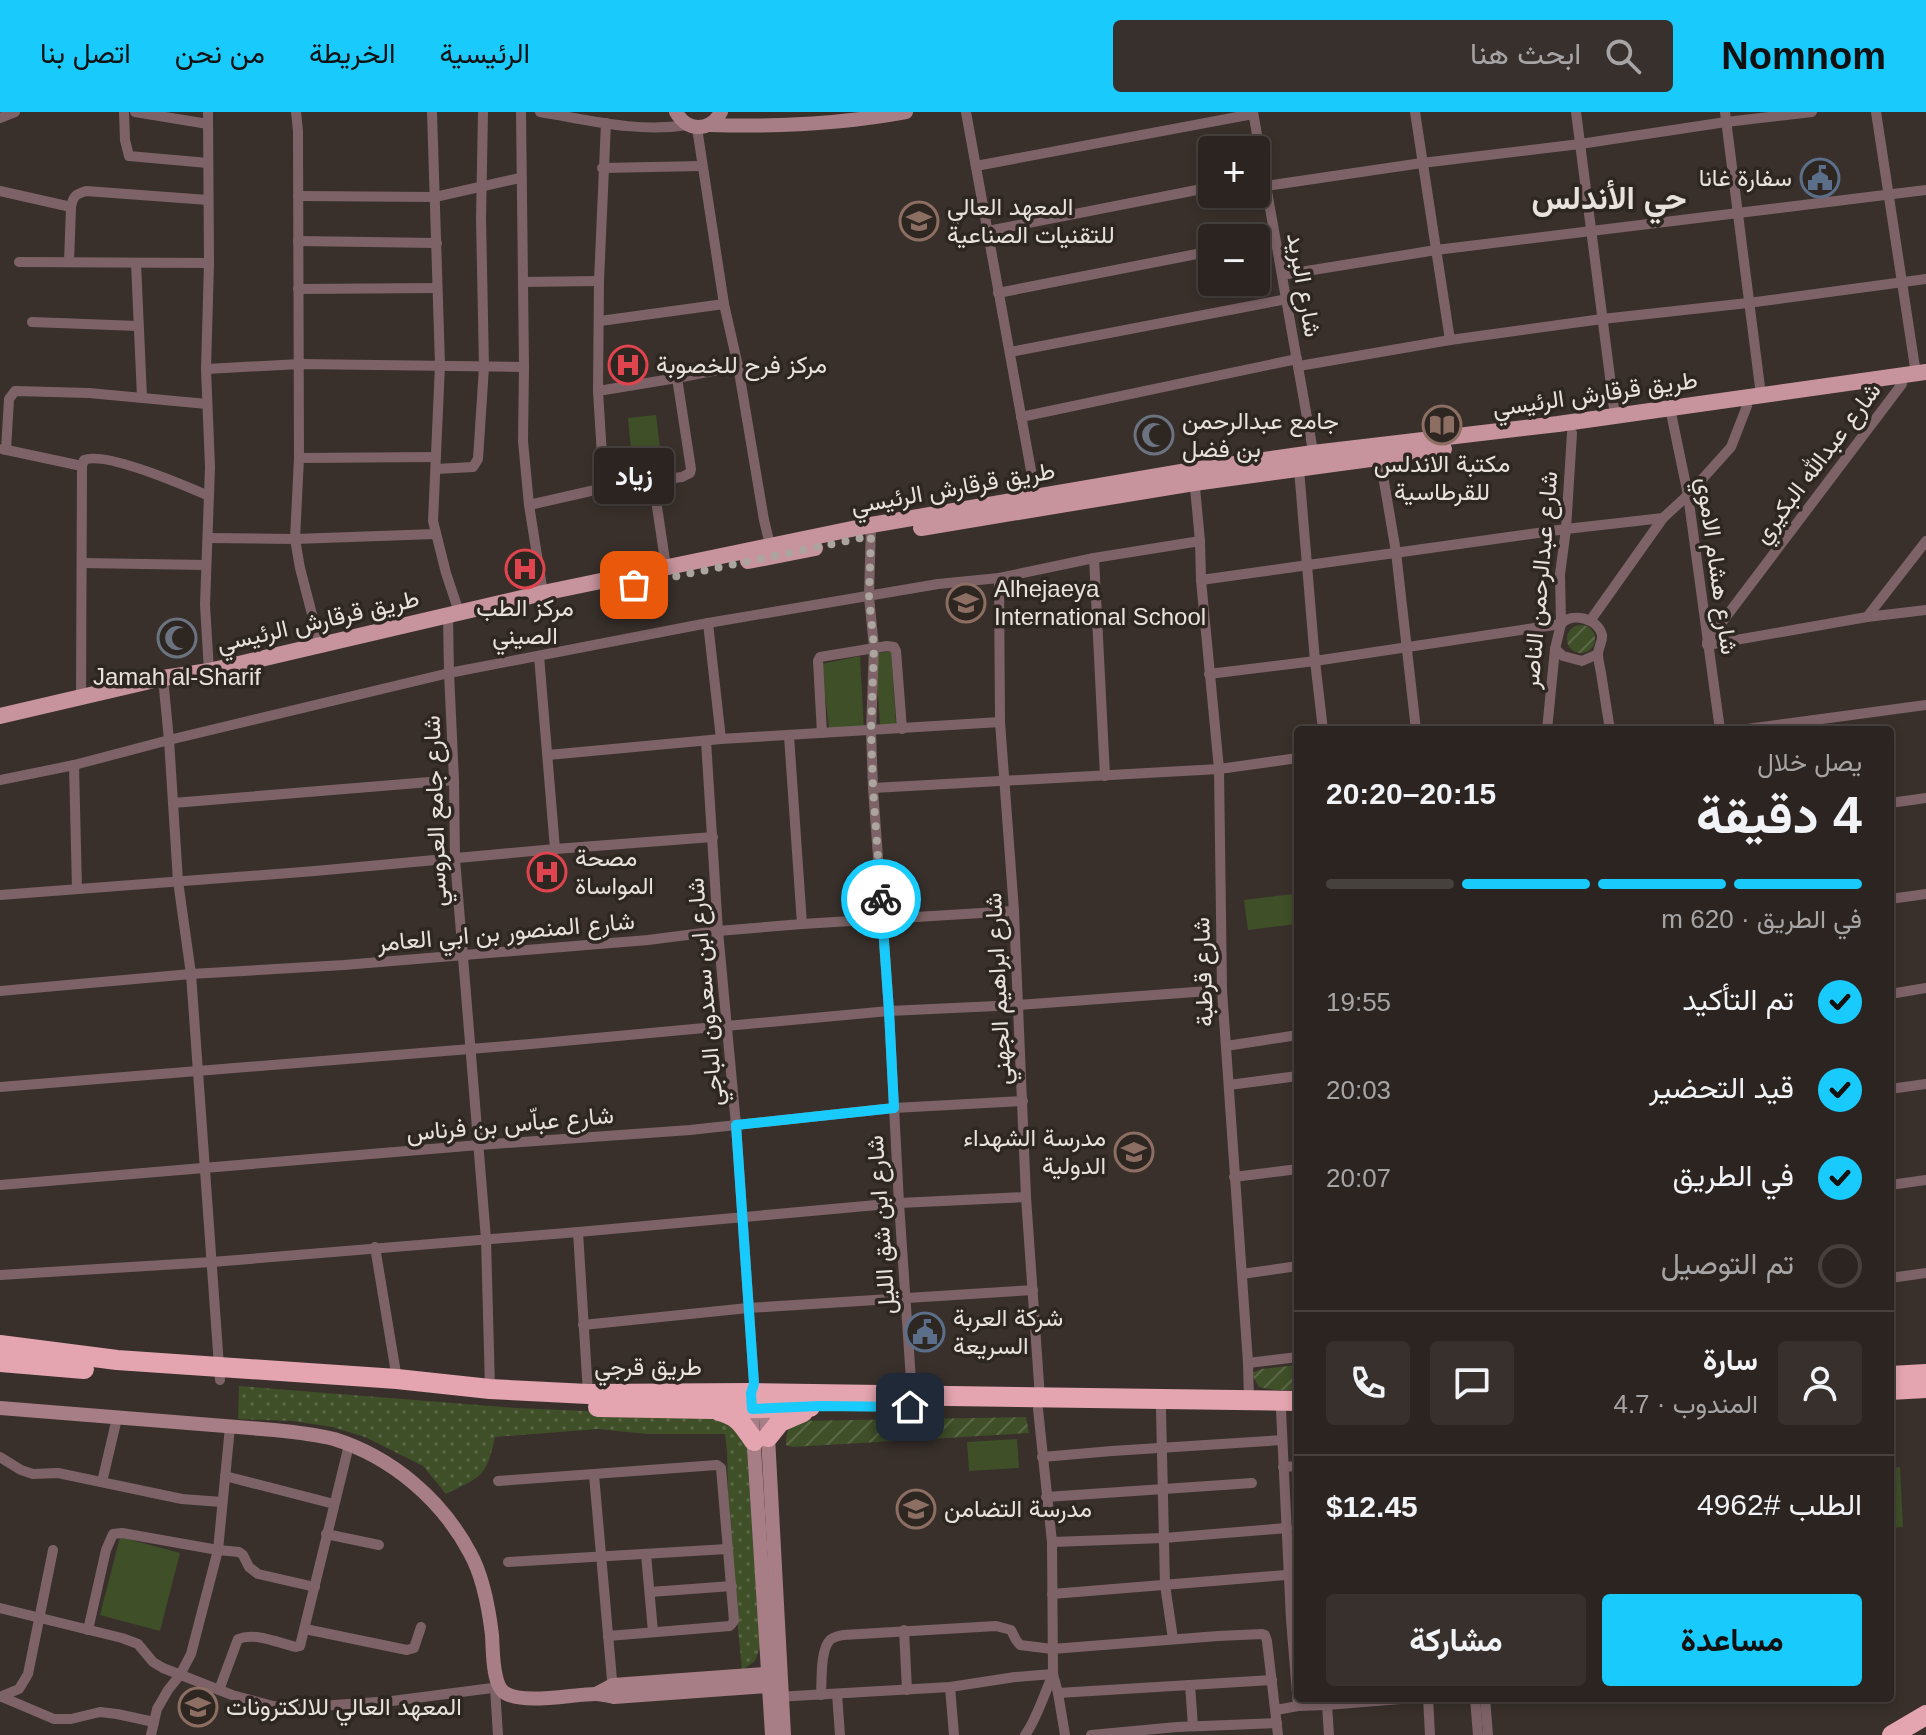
<!DOCTYPE html>
<html lang="ar">
<meta charset="utf-8">
<style>
:root{--surface:#2b2420;--page:#37302d;--text:#f1f3f6;--muted:#a6a4a5;--line:#47413e;--accent:#19cafc}
body{margin:0;font-family:Helvetica,Vazirmatn,sans-serif;background:var(--page);color:var(--text);direction:rtl;height:100vh;display:flex;flex-direction:column;font-size:30px;white-space:nowrap}
*{box-sizing:border-box;margin:0}
p{font-size:26px;color:var(--muted)}
.icon{flex:none;width:44px;height:44px;fill:none;stroke:currentColor;stroke-width:2;stroke-linecap:round;stroke-linejoin:round}
.map{position:relative;flex:1;overflow:hidden;direction:ltr}
.panel{position:absolute;left:1294px;top:614px;width:600px;height:976px;display:flex;flex-direction:column;background:var(--surface);border-radius:8px;box-shadow:0 4px 12px #0003,0 0 0 2px var(--line);direction:rtl}
.panel>*{flex:none}
.controls{position:absolute;left:1198px;top:24px;display:grid;gap:16px}
.controls a{display:grid;place-items:center;width:72px;height:72px;border-radius:8px;background:var(--surface);box-shadow:0 4px 12px #0003,0 0 0 2px var(--line);font-size:40px}
.pin{position:absolute;display:grid;place-items:center;width:68px;height:68px;color:#fff;margin:-34px;border-radius:16px;box-shadow:0 4px 12px #0006}
.courier{position:absolute;display:grid;place-items:center;width:80px;height:80px;margin:-40px;border:6px solid #19cafc;border-radius:50%;background:#fff;color:#222;box-shadow:0 2px 10px #0007}
.bubble{position:absolute;height:56px;border-radius:8px;background:var(--surface);box-shadow:0 4px 12px #0003,0 0 0 2px var(--line);font-size:26px;font-weight:700;line-height:56px;text-align:center;direction:rtl}
.head em{font-style:normal;font-weight:700}
.head div{display:flex;flex-direction:column-reverse}
.head{display:flex;align-items:center;justify-content:space-between;height:136px;padding:0 32px}
h1{font-size:52px;font-weight:700;line-height:60px}
.bar{display:grid;grid-template-columns:repeat(4,1fr);gap:12px 8px;align-content:center;height:96px;padding:0 32px}
.bar i{height:10px;border-radius:6px;background:var(--line)}
.bar .current{background:var(--accent)}
.bar p{grid-column:span 4}
.line{display:flex;align-items:center;gap:20px;padding:0 32px;border-top:2px solid var(--line)}
.line div{flex:1}
.round{display:grid;place-items:center;flex:none;width:84px;height:84px;border-radius:8px;background:var(--page)}
ol{padding:0 32px;list-style:none}
li{display:flex;align-items:center;gap:24px;height:88px}
li p{margin-inline-start:auto}
li .icon{padding:8px;border-radius:50%;background:var(--accent);color:#111;stroke-width:4}
li:last-child{color:var(--muted)}
li i{width:44px;height:44px;border:4px solid var(--line);border-radius:50%}
.action{display:flex;gap:16px;margin-top:auto;padding:16px 32px}
.action a{flex:1;height:92px;border-radius:8px;background:var(--accent);color:#111;font-size:32px;font-weight:700;line-height:92px;text-align:center}
.action a+a{background:var(--page);color:var(--text)}
header{display:flex;align-items:center;gap:48px;box-sizing:border-box;height:112px;padding:0 40px;background:var(--accent);color:#111}
header strong{font-size:38px}
nav{display:flex;gap:44px;margin-inline-start:auto;font-size:28px}
.search{width:560px;height:72px;background:var(--page);display:flex;align-items:center;gap:20px;box-sizing:border-box;padding:0 28px;border-radius:8px;color:var(--muted);font-size:30px}
.map>svg:first-child{display:block}
.grass{fill:url(#grass-dots)}
.park{fill:#3f4f28}
.garden{fill:url(#garden-furrows)}
.lines{fill:none;stroke-linecap:round;stroke-linejoin:round}
.street{stroke:#7d6367;stroke-width:10}
.secondary{stroke:#a77e85;stroke-width:14}
.primary{stroke:#c7939c;stroke-width:16}
.highway{stroke:#e4a5b0;stroke-width:20}
.done{stroke:#aba49f;stroke-width:8;stroke-dasharray:0 14.4}
.route{stroke:#19cafc;stroke-width:10}
.labels{text-anchor:middle;stroke-width:7;stroke-linejoin:round;paint-order:stroke}
.poi-label{font-size:24px;fill:#e8e2de;stroke:#2e2621;text-anchor:start}
.street-label{font-size:24px;fill:#e8e2de;stroke:#2e2621}
.district-label{font-size:32px;font-weight:bold;fill:#e8e2de;stroke:#2e2621}
</style>
<header>
<strong>Nomnom</strong>
<div class="search"><svg class="icon" aria-label="search" viewBox="0 0 24 24"><circle cx="10" cy="10" r="6"/><path d="M15 15l6 6"/></svg>ابحث هنا</div>
<nav><a>الرئيسية</a><a>الخريطة</a><a>من نحن</a><a>اتصل بنا</a></nav>
</header>
<div class="map">
<svg width="1926" height="1623" viewBox="0 0 1926 1623">
<defs>
<pattern id="grass-dots" width="8" height="8" patternUnits="userSpaceOnUse" patternTransform="scale(2)"><rect width="8" height="8" fill="#3f4f28"/><path d="M2 2h.1M6 6h.1" fill="none" stroke="#5b6847" stroke-width="1.8" stroke-linecap="round"/></pattern>
<pattern id="garden-furrows" width="10" height="10" patternUnits="userSpaceOnUse" patternTransform="scale(2)"><rect width="10" height="10" fill="#3f4f28"/><path d="M-1 1l2-2M0 10L10 0M9 11l2-2" fill="none" stroke="#5b6847"/></pattern>
</defs>
<rect width="100%" height="100%" fill="#39302b"/>
<path class="grass" d="M239 1274 516 1296 724 1305 747 1332 760 1535 755 1549 742 1558 729 1423 727 1339 725 1322H647L598 1317 495 1325C486 1366 482 1364 446 1382L423 1354 365 1325 332 1315 293 1309 238 1307Z"/>
<g class="park">
<path d="M656 303 660 336 631 339 628 306Z"/>
<path d="M891 539 896 612H880L875 542Z"/>
<path d="M860 544 864 618 829 616 821 552Z"/>
<path d="M1293 782 1297 812 1248 818 1244 788Z"/>
<path d="M1017 1327 1019 1356 969 1359 967 1330Z"/>
<path d="M1900 1355 1903 1415 1890 1416V1356Z"/>
<path d="M120 1425 180 1441 160 1519 100 1503Z"/>
</g>
<g class="garden">
<circle cx="1581" cy="527" r="14"/>
<path d="M1298 1253V1278H1275L1259 1275 1251 1261 1262 1257Z"/>
<path d="M1026 1305 1029 1321 792 1335 786 1333C786 1322 787 1316 796 1309Z"/>
</g>
<g class="lines">
<g class="street">
<path d="M124 0 125 28 129 44 208 51"/>
<path d="M135 0 208 12"/>
<path d="M208 0 209 151 206 257 210 355 205 493 209 559"/>
<path d="M296 0 298 19 299 346 295 427 300 456 320 533"/>
<path d="M432 0 440 253 433 409 446 461 459 500"/>
<path d="M521 0 524 255 523 329 529 393 543 481"/>
<path d="M540 0C589 8 638 21 687 13"/>
<path d="M966 0 1036 386"/>
<path d="M1253 0 1314 345"/>
<path d="M1415 0 1450 228"/>
<path d="M1576 0 1615 304"/>
<path d="M1725 0 1761 283"/>
<path d="M1876 0 1916 262"/>
<path d="M0 6 15 0"/>
<path d="M697 16 724 192 738 254 764 408 770 433"/>
<path d="M976 54 1253 2"/>
<path d="M602 56 702 54"/>
<path d="M1266 74 1422 51 1580 32 1726 10 1812 0"/>
<path d="M0 79 71 95"/>
<path d="M298 84 435 85 520 66"/>
<path d="M988 119 1212 75"/>
<path d="M298 129 437 131"/>
<path d="M1256 130 1275 127"/>
<path d="M19 150 209 151"/>
<path d="M69 150 71 95C73 84 76 82 86 79L208 88"/>
<path d="M136 151 142 285"/>
<path d="M1282 163 1436 138 1926 78"/>
<path d="M523 170 599 169"/>
<path d="M298 177 437 176"/>
<path d="M998 181 1212 139"/>
<path d="M600 209 724 192"/>
<path d="M32 210 138 214"/>
<path d="M1010 240 1287 187"/>
<path d="M1299 254 1450 228 1602 207 1748 191 1926 167"/>
<path d="M206 257 300 252 524 255"/>
<path d="M598 279 677 266 738 254"/>
<path d="M1670 296 1688 383 1720 618"/>
<path d="M1021 305 1297 247"/>
<path d="M2 337 82 354 84 348C105 339 186 374 209 384"/>
<path d="M6 338 9 287 15 279 89 281 207 292"/>
<path d="M299 346 436 345"/>
<path d="M1380 346 1396 440 1416 618"/>
<path d="M436 357 473 355 478 347 484 255 481 106 483 0"/>
<path d="M1299 357 1315 549 1323 618"/>
<path d="M1194 365 1200 429 1201 468 1219 657 1222 878 1248 1251 1249 1289"/>
<path d="M653 368 666 455"/>
<path d="M604 376 598 279 599 169 606 11"/>
<path d="M529 393 604 376 682 365 690 361 691 357 677 266"/>
<path d="M871 413 869 485 874 535 871 619 873 676 889 899 899 1091 912 1283"/>
<path d="M208 426 295 427 435 422"/>
<path d="M1094 446 1105 664"/>
<path d="M82 451 206 453"/>
<path d="M999 466 1000 610 1014 799 1026 1085 1040 1286"/>
<path d="M1201 468 1566 417 1663 406"/>
<path d="M448 503 449 561 454 668 455 747 486 1127 490 1277"/>
<path d="M1867 505 1926 429"/>
<path d="M1590 509 1663 406 1688 383 1731 335 1747 294"/>
<path d="M708 511 721 627"/>
<path d="M1707 530 1902 272"/>
<path d="M1707 533 1867 505 1926 498"/>
<path d="M1555 537 1563 544 1582 549 1598 542"/>
<path d="M539 544 555 737"/>
<path d="M1209 562 1315 549 1561 512C1572 500 1598 506 1602 523 1603 530 1598 535 1598 542 1598 548 1600 555 1601 561 1604 580 1607 599 1610 618"/>
<path d="M163 566 169 628 178 769 191 862 220 1268"/>
<path d="M81 586 82 354"/>
<path d="M1547 618 1555 537 1561 512 1560 462 1566 417 1572 321"/>
<path d="M1740 618 1926 593"/>
<path d="M822 621 818 549 820 545 887 534 894 535 896 539 902 617"/>
<path d="M789 624 802 812"/>
<path d="M706 629 718 819 736 1013 754 1270 751 1281"/>
<path d="M548 643 721 627 1000 610"/>
<path d="M74 653 77 777"/>
<path d="M0 668 74 653 169 628 449 561 708 511 938 472 999 466 1094 446 1200 429"/>
<path d="M873 676 1219 657 1298 646"/>
<path d="M173 691 454 668"/>
<path d="M1890 691 1926 686"/>
<path d="M0 783 315 759 555 737 713 725"/>
<path d="M1890 787 1926 782"/>
<path d="M0 879 191 862 344 853 648 828 718 819 802 812 1014 799"/>
<path d="M1890 882 1926 876"/>
<path d="M1226 934 1298 923"/>
<path d="M1229 973 1298 964"/>
<path d="M0 975 531 932 889 899 1018 893 1222 878"/>
<path d="M1890 977 1926 972"/>
<path d="M1234 1065 1298 1057"/>
<path d="M0 1073 479 1033 690 1018 894 996 1023 989"/>
<path d="M1890 1073 1926 1068"/>
<path d="M578 1120 588 1282"/>
<path d="M375 1135 397 1267"/>
<path d="M1242 1162 1298 1154"/>
<path d="M0 1163 212 1150 578 1120 899 1091 1026 1085"/>
<path d="M1890 1166 1926 1161"/>
<path d="M583 1213 748 1196 1033 1178"/>
<path d="M1248 1251 1298 1245"/>
<path d="M1038 1297 1052 1430 1053 1562 1058 1581 1065 1623"/>
<path d="M1161 1298 1165 1473 1173 1527"/>
<path d="M1281 1298 1291 1507 1298 1594"/>
<path d="M0 1345 21 1358 33 1362 58 1361 182 1387 222 1390"/>
<path d="M1042 1345 1112 1339 1282 1328"/>
<path d="M1283 1355 1298 1354"/>
<path d="M594 1363 613 1579"/>
<path d="M225 1364 334 1392"/>
<path d="M498 1369 717 1353 721 1356 734 1509 730 1514 608 1524"/>
<path d="M102 1370 117 1306"/>
<path d="M1046 1385 1252 1371"/>
<path d="M326 1422 379 1433"/>
<path d="M1052 1430 1164 1426 1287 1416"/>
<path d="M646 1442 653 1520"/>
<path d="M508 1450 727 1437"/>
<path d="M650 1480 732 1474"/>
<path d="M1052 1482 1298 1462"/>
<path d="M0 1496 122 1526 138 1532 153 1550 163 1556 232 1583 273 1594 291 1596 392 1589 500 1575"/>
<path d="M305 1517 407 1538 414 1536 421 1515"/>
<path d="M88 1518 106 1438 113 1422 122 1421 218 1438 239 1440 243 1443 249 1455 258 1462 315 1475"/>
<path d="M904 1518 907 1578"/>
<path d="M1190 1573 1193 1614"/>
<path d="M950 1575 954 1623"/>
<path d="M495 1576 498 1623"/>
<path d="M219 1578 238 1527C255 1520 279 1531 296 1535L300 1534 349 1333"/>
<path d="M1058 1581 1272 1568"/>
<path d="M837 1582 840 1623"/>
<path d="M821 1583C822 1569 820 1538 830 1528 833 1525 839 1524 843 1523L996 1514 1011 1518 1016 1528 1020 1533 1052 1537 1218 1524 1262 1522 1265 1523 1267 1529 1278 1623"/>
<path d="M0 1585 19 1577 28 1562 53 1438"/>
<path d="M2 1585 54 1607H71L100 1600 117 1602 154 1610"/>
<path d="M776 1585 950 1575 1015 1565 1053 1562"/>
<path d="M1428 1586 1430 1623"/>
<path d="M1475 1586 1478 1623"/>
<path d="M1485 1586 1488 1623"/>
<path d="M1327 1593 1329 1623"/>
<path d="M1276 1598 1298 1594 1327 1593 1413 1586"/>
<path d="M151 1623 157 1597 168 1578 180 1563 191 1542 218 1438 230 1315"/>
<path d="M1025 1623C1036 1609 1045 1580 1053 1562"/>
<path d="M1091 1623 1177 1615 1277 1611"/>
</g>
<g class="secondary">
<path d="M676 0C687 20 710 20 721 0"/>
<path d="M710 13C775 15 841 12 906 0"/>
<path d="M751 1288 772 1623"/>
<path d="M764 1288 768 1325 784 1623"/>
<path d="M0 1296 274 1318C294 1320 314 1322 334 1327 392 1345 442 1388 470 1441 483 1464 489 1498 492 1523 493 1537 492 1573 505 1581 524 1593 573 1582 596 1582 602 1582 608 1584 614 1585L780 1573"/>
<path d="M596 1582 613 1573 777 1561"/>
</g>
<g class="primary">
<path d="M921 416 1194 371 1444 337"/>
<path d="M748 449 815 436"/>
<path d="M0 604 163 566 209 559 543 481 871 413 1193 358 1313 341 1558 312 1926 260"/>
</g>
<g class="highway">
<path d="M0 1233 117 1248 397 1267 490 1277 588 1282 751 1281 1298 1289"/>
<path d="M0 1250 84 1257"/>
<path d="M1890 1264 1926 1262"/>
<path d="M1890 1278 1926 1276"/>
<path d="M598 1295 711 1297 810 1295"/>
<path d="M719 1299C740 1305 742 1312 754 1329"/>
<path d="M768 1325 780 1310 803 1300"/>
<path d="M1892 1623 1926 1603"/>
</g>
</g>
<g class="lines">
<path class="done" d="M634 473 871 424 869 485 874 535 871 619 873 676 881 787"/>
<path class="route" d="M881 787 889 899 894 996 736 1013 754 1272 751 1281 752 1297 820 1294 910 1295"/>
</g>
<defs>
<symbol id="civic-ring" viewBox="-11 -11 22 22"><circle r="9.5" fill="#2e2621" stroke="#5c6f8a" stroke-width="1.5"/><path d="M-.6-6.5H3V-4.5H.6V-3L4-1V1h2V6H-6V1h2V-1L-.6-3ZM-1.2 2.5V6h2.4V2.5Z" fill="#5c6f8a"/></symbol>
<symbol id="university-ring" viewBox="-11 -11 22 22"><circle r="9.5" fill="#2e2621" stroke="#8d6e63" stroke-width="1.5"/><path d="M0-5L7-2L0 1L-7-2ZM-4 1L0 2.5L4 1V4Q0 6-4 4Z" fill="#8d6e63"/></symbol>
<symbol id="hospital-ring" viewBox="-11 -11 22 22"><circle r="9.5" fill="#2e2621" stroke="#e0444e" stroke-width="1.5"/><path d="M-5-5h3v3.5h4V-5h3V5h-3V1.5h-4V5h-3Z" fill="#e0444e"/></symbol>
<symbol id="library-ring" viewBox="-11 -11 22 22"><circle r="9.5" fill="#2e2621" stroke="#8d6e63" stroke-width="1.5"/><path d="M-6-4Q-3-5.5-.7-3.5V5Q-3 3-6 4ZM6-4Q3-5.5 .7-3.5V5Q3 3 6 4Z" fill="#8d6e63"/></symbol>
<symbol id="mosque-ring" viewBox="-11 -11 22 22"><circle r="9.5" fill="#2e2621" stroke="#6b7280" stroke-width="1.5"/><path d="M3.5-4.9A6 6 0 1 0 3.5 4.9A5 5 0 1 1 3.5-4.9Z" fill="#6b7280"/></symbol>
<symbol id="school-ring" viewBox="-11 -11 22 22"><circle r="9.5" fill="#2e2621" stroke="#8d6e63" stroke-width="1.5"/><path d="M0-5L7-2L0 1L-7-2ZM-4 1L0 2.5L4 1V4Q0 6-4 4Z" fill="#8d6e63"/></symbol>
</defs>
<g fill-rule="evenodd">
<use href="#civic-ring" x="1798" y="44" width="44" height="44"/>
<use href="#university-ring" x="897" y="87" width="44" height="44"/>
<use href="#hospital-ring" x="606" y="231" width="44" height="44"/>
<use href="#library-ring" x="1420" y="291" width="44" height="44"/>
<use href="#mosque-ring" x="1132" y="301" width="44" height="44"/>
<use href="#hospital-ring" x="503" y="435" width="44" height="44"/>
<use href="#university-ring" x="944" y="469" width="44" height="44"/>
<use href="#mosque-ring" x="155" y="504" width="44" height="44"/>
<use href="#hospital-ring" x="525" y="738" width="44" height="44"/>
<use href="#school-ring" x="1112" y="1018" width="44" height="44"/>
<use href="#civic-ring" x="903" y="1198" width="44" height="44"/>
<use href="#school-ring" x="894" y="1375" width="44" height="44"/>
<use href="#university-ring" x="176" y="1573" width="44" height="44"/>
</g>
<g class="labels">
<g class="poi-label">
<text x="1792" y="74" text-anchor="end">سفارة غانا</text>
<text x="947" y="103">المعهد العالي<tspan x="947" dy="28">للتقنيات الصناعية</tspan></text>
<text x="656" y="261">مركز فرح للخصوبة</text>
<text x="1182" y="317">جامع عبدالرحمن<tspan x="1182" dy="28">بن فضل</tspan></text>
<text x="1442" y="360" text-anchor="middle">مكتبة الاندلس<tspan x="1442" dy="28">للقرطاسية</tspan></text>
<text x="994" y="485">Alhejaeya<tspan x="994" dy="28">International School</tspan></text>
<text x="525" y="504" text-anchor="middle">مركز الطب<tspan x="525" dy="28">الصيني</tspan></text>
<text x="177" y="573" text-anchor="middle">Jamah al-Sharif</text>
<text x="575" y="754">مصحة<tspan x="575" dy="28">المواساة</tspan></text>
<text x="1106" y="1034" text-anchor="end">مدرسة الشهداء<tspan x="1106" dy="28">الدولية</tspan></text>
<text x="953" y="1214">شركة العربة<tspan x="953" dy="28">السريعة</tspan></text>
<text x="944" y="1405">مدرسة التضامن</text>
<text x="226" y="1603">المعهد العالي للالكترونات</text>
</g>
<g class="street-label">
<text transform="translate(1304 173) rotate(80)" y="8">شارع البريد</text>
<text transform="translate(1595 282) rotate(-8)" y="8">طريق قرقارش الرئيسي</text>
<text transform="translate(1817 351) rotate(-53)" y="8">شارع عبدالله البكيري</text>
<text transform="translate(953 376) rotate(-10)" y="8">طريق قرقارش الرئيسي</text>
<text transform="translate(1717 454) rotate(82)" y="8">شارع هشام الاموي</text>
<text transform="translate(1540 468) rotate(-85)" y="8">شارع عبدالرحمن الناصر</text>
<text transform="translate(318 509) rotate(-13)" y="8">طريق قرقارش الرئيسي</text>
<text transform="translate(435 699) rotate(-92)" y="8">شارع جامع العروسي</text>
<text transform="translate(506 820) rotate(-5)" y="8">شارع المنصور بن ابي العامر</text>
<text transform="translate(1203 860) rotate(-92)" y="8">شارع قرطبة</text>
<text transform="translate(998 877) rotate(-93)" y="8">شارع ابراهيم الجهني</text>
<text transform="translate(705 880) rotate(-95)" y="8">شارع ابن سعدون الباجي</text>
<text transform="translate(510 1012) rotate(-5)" y="8">شارع عباّس بن فرناس</text>
<text transform="translate(881 1113) rotate(-94)" y="8">شارع ابن شق الليل</text>
<text x="648" y="1263">طريق قرجي</text>
</g>
<g class="district-label">
<text x="1609" y="97">حي الأندلس</text>
</g>
</g>
</svg>
<div class="controls">
<a>+</a>
<a>−</a>
</div>
<div class="pin" style="left:634px;top:473px;background:#ea580c"><svg class="icon" aria-label="bag" viewBox="0 0 24 24"><path d="M5 8h14l-1 12H6zM9 8a3 3 0 0 1 6 0"/></svg></div>
<div class="pin" style="left:910px;top:1295px;background:#1f2937"><svg class="icon" aria-label="home" viewBox="0 0 24 24"><path d="M3 11l9-7 9 7M6 9v11h12V9"/></svg></div>
<div class="courier" style="left:881px;top:787px"><svg class="icon" aria-label="bike" viewBox="0 0 24 24"><circle cx="6" cy="16" r="4"/><circle cx="18" cy="16" r="4"/><path d="M6 16l4-8h5l3 8M10 8l3 8H6M13 5h3"/></svg></div>
<div class="bubble" style="left:594px;top:336px;width:80px">زياد</div>
<section class="panel">
<div class="head"><div><h1>4 دقيقة</h1><p>يصل خلال</p></div><em>20:15–20:20</em></div>
<div class="bar"><i class="current"></i><i class="current"></i><i class="current"></i><i></i><p>في الطريق · 620 m</p></div>
<ol>
<li><svg class="icon" aria-label="check" viewBox="0 0 24 24"><path d="M5 12l5 5 9-10"/></svg>تم التأكيد<p>19:55</p></li>
<li><svg class="icon" aria-label="check" viewBox="0 0 24 24"><path d="M5 12l5 5 9-10"/></svg>قيد التحضير<p>20:03</p></li>
<li><svg class="icon" aria-label="check" viewBox="0 0 24 24"><path d="M5 12l5 5 9-10"/></svg>في الطريق<p>20:07</p></li>
<li><i></i>تم التوصيل</li>
</ol>
<div class="line" style="height:144px"><a class="round"><svg class="icon" aria-label="person" viewBox="0 0 24 24"><circle cx="12" cy="8" r="4"/><path d="M4 21q1-7 8-7t8 7"/></svg></a><div><b>سارة</b><p>المندوب · 4.7</p></div><a class="round"><svg class="icon" aria-label="chat" viewBox="0 0 24 24"><path d="M4 5h16v11H9l-5 4z"/></svg></a><a class="round"><svg class="icon" aria-label="phone" viewBox="0 0 24 24"><path d="M5 4h4l2 5-3 2q2 4 5 5l2-3 5 2v4C11 20 4 13 5 4z"/></svg></a></div>
<div class="line" style="height:104px"><div>الطلب #4962</div><b>$12.45</b></div>
<div class="action"><a>مساعدة</a><a>مشاركة</a></div>
</section>
</div>
